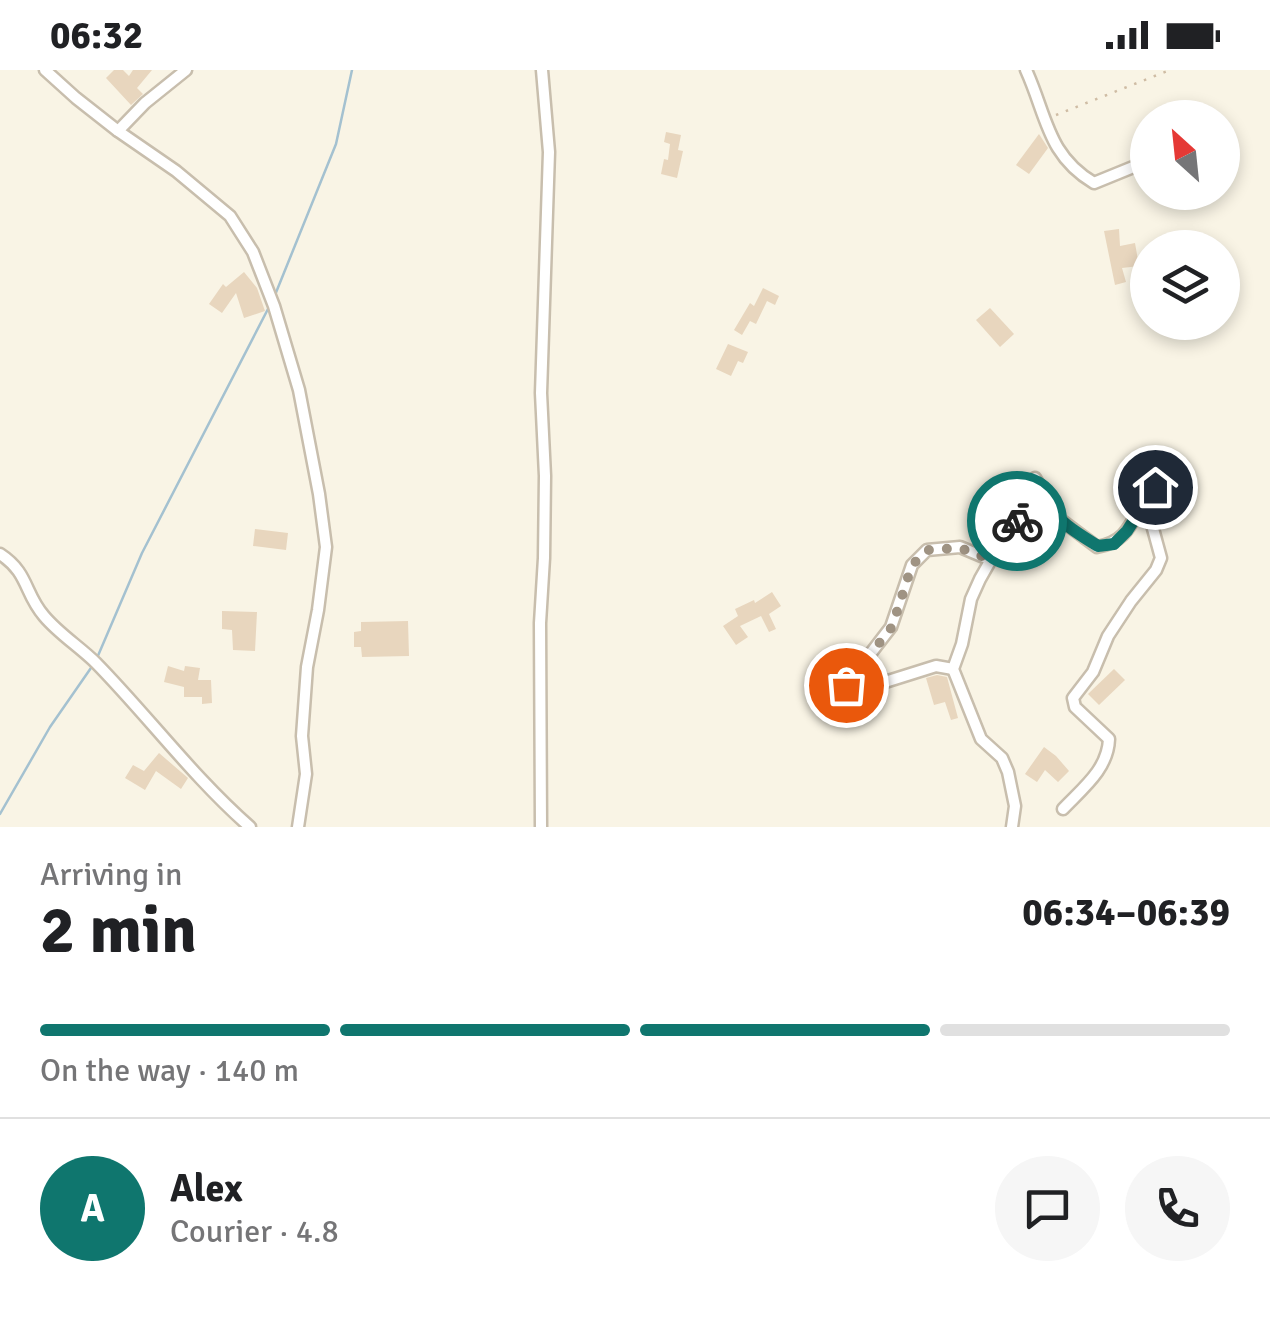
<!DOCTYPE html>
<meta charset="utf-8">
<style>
:root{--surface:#fff;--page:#f6f6f6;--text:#202124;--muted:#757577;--line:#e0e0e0;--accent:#0f766e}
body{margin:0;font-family:Signika,sans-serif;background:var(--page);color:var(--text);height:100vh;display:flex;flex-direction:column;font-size:38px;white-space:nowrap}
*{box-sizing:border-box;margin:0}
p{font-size:32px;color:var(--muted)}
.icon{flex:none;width:55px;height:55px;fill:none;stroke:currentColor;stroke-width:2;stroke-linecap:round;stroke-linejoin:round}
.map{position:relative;height:757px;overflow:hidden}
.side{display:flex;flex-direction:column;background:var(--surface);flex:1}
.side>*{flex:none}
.needle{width:65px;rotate:333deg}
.fabs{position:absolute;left:1130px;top:30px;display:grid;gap:20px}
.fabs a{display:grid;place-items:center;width:110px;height:110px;border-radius:50%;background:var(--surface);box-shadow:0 5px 15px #0003;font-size:50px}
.pin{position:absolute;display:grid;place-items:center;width:85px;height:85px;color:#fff;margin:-42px;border:5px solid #fff;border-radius:50%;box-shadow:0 2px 10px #0007}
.courier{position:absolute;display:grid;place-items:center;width:100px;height:100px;margin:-50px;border:8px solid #0f766e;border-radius:50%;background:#fff;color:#222;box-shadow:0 2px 12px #0007}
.overview em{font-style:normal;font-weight:700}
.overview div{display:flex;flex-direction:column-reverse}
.overview{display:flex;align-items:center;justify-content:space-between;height:170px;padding:0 40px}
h1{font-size:65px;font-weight:700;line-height:75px}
.bar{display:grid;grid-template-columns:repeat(4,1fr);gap:15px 10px;align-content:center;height:120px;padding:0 40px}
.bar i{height:12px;border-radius:8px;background:var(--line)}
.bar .active{background:var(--accent)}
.bar p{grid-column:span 4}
.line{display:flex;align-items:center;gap:25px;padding:0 40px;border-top:2px solid var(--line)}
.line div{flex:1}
.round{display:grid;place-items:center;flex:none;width:105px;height:105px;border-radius:52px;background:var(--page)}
.status{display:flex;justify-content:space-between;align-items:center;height:70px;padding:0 50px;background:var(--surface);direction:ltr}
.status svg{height:28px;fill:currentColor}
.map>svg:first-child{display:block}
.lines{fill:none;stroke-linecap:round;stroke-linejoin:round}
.stream{stroke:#a4c1d0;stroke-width:2.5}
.building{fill:#e8d6be}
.minor-casing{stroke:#c8bead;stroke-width:15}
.path{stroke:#cfbca4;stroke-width:2.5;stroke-dasharray:2.5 8;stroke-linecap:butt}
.minor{stroke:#fff;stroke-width:10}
.done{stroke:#9f9383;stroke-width:10;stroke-dasharray:0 18}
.route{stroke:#0f766e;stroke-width:12}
</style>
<div class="status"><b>06:32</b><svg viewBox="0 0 49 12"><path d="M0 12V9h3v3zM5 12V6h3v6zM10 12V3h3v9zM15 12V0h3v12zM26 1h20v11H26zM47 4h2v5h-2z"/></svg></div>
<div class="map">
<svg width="1270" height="757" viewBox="0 0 1270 757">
<rect width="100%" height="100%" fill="#f9f4e5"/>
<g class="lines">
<g class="stream">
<path d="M275 225 336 74 352 0"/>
<path d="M97 588 142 483 269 237"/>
<path d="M0 744 50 657 93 595"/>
</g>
</g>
<g class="building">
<path d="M114 0H123L129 6 133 0H152L137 18 143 24 131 35 106 8Z"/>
<path d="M666 62 681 65 678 80 683 81 677 108 661 104 664 89 668 90 670 74 664 72Z"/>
<path d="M1039 64 1048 78 1029 104 1016 95Z"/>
<path d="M1119 159 1120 176 1135 173 1139 196 1122 198 1126 212 1115 215 1104 161Z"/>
<path d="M244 202 257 218 265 241 244 248 236 223 222 243 209 234 223 214 226 217Z"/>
<path d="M763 218 779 226 775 235 767 231 756 254 750 251 742 265 734 260 750 233 754 236Z"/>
<path d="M990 238 1014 264 1000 277 976 250Z"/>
<path d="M728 274 748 282 743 293 738 291 731 306 716 299Z"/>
<path d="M1179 405 1189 420 1169 433 1171 437 1157 446 1151 437 1167 424 1164 420 1171 410Z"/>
<path d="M255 459 288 463 286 480 253 476Z"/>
<path d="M772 522 781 536 769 544 776 559 769 562 761 546 740 556 748 567 736 575 723 556 738 546 735 539 754 530 755 533Z"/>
<path d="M222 541 257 542 255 581 233 580 232 560 222 559Z"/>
<path d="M408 551 409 586 362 587 361 577H354V562L361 561V552Z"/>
<path d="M168 596 184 601 185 596 200 598 198 610H211L212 633 202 634V627H184V617L164 612Z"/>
<path d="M1114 599 1125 610 1099 635 1088 624Z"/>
<path d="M937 605 947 607 958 648 951 650 945 632 934 635 926 608Z"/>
<path d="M866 627 875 645 859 654 851 640 830 653 823 642 841 631 852 632Z"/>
<path d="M1044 677 1056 686 1069 701 1058 712 1045 700 1037 712 1025 704Z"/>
<path d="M159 683 188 708 181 719 156 701 145 720 125 708 133 695 144 701Z"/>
</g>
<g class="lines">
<defs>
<g id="minor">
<path d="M45 0 76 28 118 61 176 101 230 146 253 182 274 236 299 320 319 424 326 477 318 540 307 597 302 666 306 704 298 757"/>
<path d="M1026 0C1047 46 1047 85 1094 113L1148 91"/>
<path d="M118 61 145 33 186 0"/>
<path d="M1222 77H1231"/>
<path d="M1040 417 1053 444 1097 477C1124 472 1129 458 1141 436"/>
<path d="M0 484C29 503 24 523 44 546 59 564 80 577 96 593 148 646 193 707 250 757"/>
<path d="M953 599 936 596 850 623 844 618 891 557 912 495 927 480 960 477 991 490"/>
<path d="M1063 739C1083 718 1108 699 1109 669L1075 637 1073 628 1093 602 1108 566 1131 531 1156 500 1161 488 1152 455 1141 436 1169 398"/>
<path d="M541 757 540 553 544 488 545 406 541 323 549 82 542 0"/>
<path d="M1012 757 1015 736 1008 702 1002 688 981 669 953 599 962 574 971 529 980 509 1006 463 1024 442 1040 417 1035 408"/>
</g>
</defs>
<use href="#minor" class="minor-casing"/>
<path class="path" d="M1056 45 1170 0"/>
<use href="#minor" class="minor"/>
</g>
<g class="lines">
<path class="done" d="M846 615 892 557 912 495 928 480 960 478 992 490 1006 463 1017 451"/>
<path class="route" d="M1017 451 1040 417C1056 451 1067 457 1098 476L1114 474 1127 461 1155 417"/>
</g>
</svg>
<div class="fabs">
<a><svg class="needle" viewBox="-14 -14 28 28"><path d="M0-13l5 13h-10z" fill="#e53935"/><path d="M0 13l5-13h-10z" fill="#757577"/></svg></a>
<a><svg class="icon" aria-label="layers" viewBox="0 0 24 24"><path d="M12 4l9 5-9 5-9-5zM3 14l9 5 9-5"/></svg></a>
</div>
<div class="pin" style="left:846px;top:615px;background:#ea580c"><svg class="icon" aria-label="bag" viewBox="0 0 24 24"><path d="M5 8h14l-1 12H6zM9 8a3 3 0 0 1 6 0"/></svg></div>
<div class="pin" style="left:1155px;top:417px;background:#1f2937"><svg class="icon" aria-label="home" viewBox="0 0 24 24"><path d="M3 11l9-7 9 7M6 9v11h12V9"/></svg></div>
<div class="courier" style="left:1017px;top:451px"><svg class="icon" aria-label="bike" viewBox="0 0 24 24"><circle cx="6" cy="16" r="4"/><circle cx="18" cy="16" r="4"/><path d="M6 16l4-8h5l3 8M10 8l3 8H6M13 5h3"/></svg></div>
</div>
<section class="side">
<div class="overview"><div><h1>2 min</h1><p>Arriving in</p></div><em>06:34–06:39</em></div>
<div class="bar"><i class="active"></i><i class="active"></i><i class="active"></i><i></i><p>On the way · 140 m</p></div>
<div class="line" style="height:180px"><b class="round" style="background:var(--accent);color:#fff">A</b><div><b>Alex</b><p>Courier · 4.8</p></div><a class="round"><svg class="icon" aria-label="chat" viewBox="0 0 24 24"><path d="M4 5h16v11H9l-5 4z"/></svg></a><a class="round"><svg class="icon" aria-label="phone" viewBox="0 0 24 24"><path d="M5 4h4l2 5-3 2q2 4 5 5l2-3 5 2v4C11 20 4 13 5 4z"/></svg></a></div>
</section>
